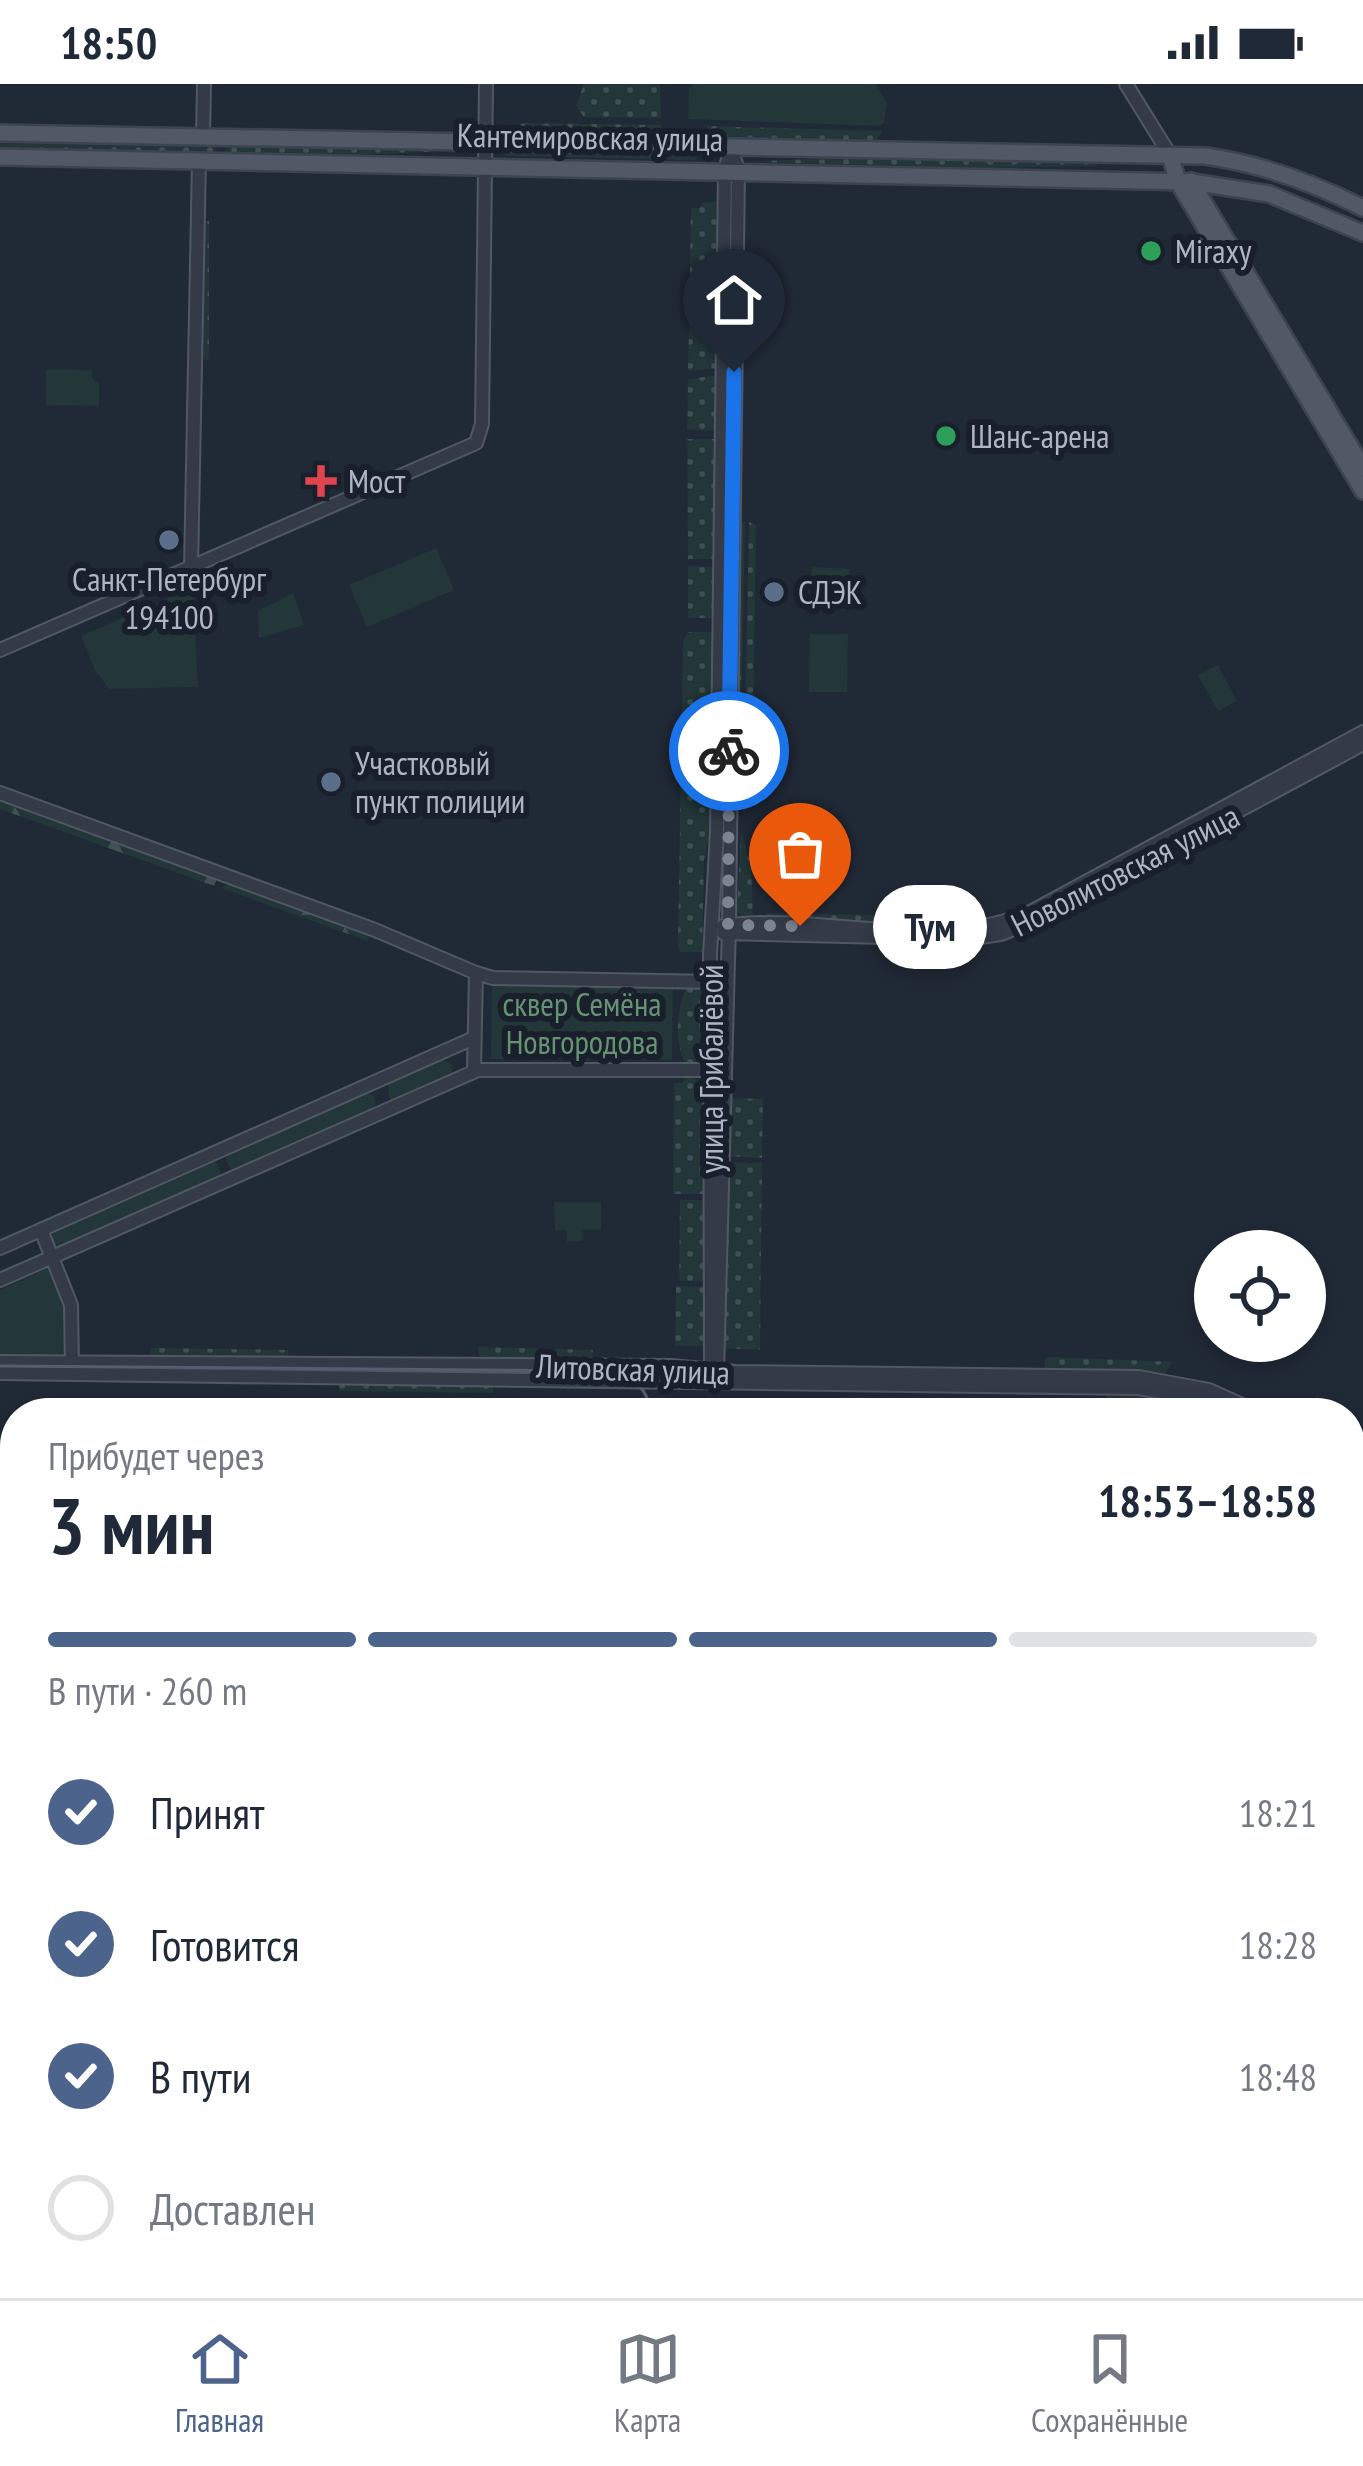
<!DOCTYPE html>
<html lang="ru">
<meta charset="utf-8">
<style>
:root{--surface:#fff;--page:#f2f2f3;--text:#1f2937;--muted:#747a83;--line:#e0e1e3;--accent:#4c638c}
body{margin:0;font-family:"PT Sans Narrow",sans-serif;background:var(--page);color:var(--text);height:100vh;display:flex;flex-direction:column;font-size:45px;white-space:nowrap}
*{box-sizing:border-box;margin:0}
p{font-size:39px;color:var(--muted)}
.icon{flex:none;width:66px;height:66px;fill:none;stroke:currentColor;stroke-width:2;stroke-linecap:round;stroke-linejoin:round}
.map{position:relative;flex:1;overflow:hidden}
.panel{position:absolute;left:0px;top:1314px;width:1365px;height:900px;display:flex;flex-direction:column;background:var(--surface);border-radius:48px 48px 0 0;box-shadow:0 6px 18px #0003}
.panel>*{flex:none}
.tools{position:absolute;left:1194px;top:1146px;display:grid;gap:24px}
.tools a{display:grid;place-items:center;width:132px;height:132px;border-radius:50%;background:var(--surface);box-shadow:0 6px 18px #0003;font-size:60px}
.pin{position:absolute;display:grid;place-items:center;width:102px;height:102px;color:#fff;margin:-123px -51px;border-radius:50% 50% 50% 0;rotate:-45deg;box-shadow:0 0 12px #0007}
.pin .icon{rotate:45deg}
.courier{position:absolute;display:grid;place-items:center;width:120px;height:120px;margin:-60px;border:9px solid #1a73e8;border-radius:50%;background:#fff;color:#222;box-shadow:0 3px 15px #0007}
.bubble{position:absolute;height:84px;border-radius:42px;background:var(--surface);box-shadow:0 6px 18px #0003;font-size:39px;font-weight:700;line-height:84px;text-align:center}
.headline em{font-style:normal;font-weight:700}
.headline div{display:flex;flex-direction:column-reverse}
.headline{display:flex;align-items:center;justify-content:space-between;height:204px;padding:0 48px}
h1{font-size:78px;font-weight:700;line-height:90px}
.bar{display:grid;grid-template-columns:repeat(4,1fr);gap:18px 12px;align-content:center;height:144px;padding:0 48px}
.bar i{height:15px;border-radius:9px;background:var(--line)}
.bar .current{background:var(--accent)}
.bar p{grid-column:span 4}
ol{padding:0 48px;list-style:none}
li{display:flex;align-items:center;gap:36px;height:132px}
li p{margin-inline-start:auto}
li .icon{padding:12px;border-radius:50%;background:var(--accent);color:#fff;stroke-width:4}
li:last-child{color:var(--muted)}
li i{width:66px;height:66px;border:6px solid var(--line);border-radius:50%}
.status{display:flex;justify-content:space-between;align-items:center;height:84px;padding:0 60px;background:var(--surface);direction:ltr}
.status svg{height:33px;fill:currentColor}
.tab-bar{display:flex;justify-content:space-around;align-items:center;height:168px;border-top:3px solid var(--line);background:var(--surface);font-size:33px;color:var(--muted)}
.tab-bar a{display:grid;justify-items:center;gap:6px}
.tab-bar .current{color:var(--accent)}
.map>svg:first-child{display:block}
.grass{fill:url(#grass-dots)}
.forest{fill:url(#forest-firs)}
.green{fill:#233638}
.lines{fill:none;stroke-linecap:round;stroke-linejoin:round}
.minor-casing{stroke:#515865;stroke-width:16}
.major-casing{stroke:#3d4450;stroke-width:20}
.minor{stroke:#343b47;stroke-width:12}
.major{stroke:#515967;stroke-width:15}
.tram{stroke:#555e6e;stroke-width:3}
.rail{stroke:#555e6e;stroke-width:3;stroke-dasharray:12 12;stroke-linecap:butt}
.done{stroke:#7c8492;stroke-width:12;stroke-dasharray:0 21.6}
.route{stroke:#1a73e8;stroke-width:15}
.leisure-dot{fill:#2e9e5b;stroke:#19202b;stroke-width:4.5}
.health-dot{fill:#e0444e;stroke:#19202b;stroke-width:4.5}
.service-dot{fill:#5c6f8a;stroke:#19202b;stroke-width:4.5}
.labels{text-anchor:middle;stroke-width:12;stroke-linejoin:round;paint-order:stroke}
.street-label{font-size:33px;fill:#aeb5c4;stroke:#19202b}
.poi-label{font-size:33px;fill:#aeb5c4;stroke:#19202b;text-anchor:start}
.park-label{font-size:33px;fill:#669373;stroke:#19202b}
</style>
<div class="status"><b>18:50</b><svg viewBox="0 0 49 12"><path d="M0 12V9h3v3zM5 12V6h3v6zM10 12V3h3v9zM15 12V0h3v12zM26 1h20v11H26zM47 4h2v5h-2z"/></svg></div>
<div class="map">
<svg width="1363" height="2214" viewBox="0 0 1363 2214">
<defs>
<pattern id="grass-dots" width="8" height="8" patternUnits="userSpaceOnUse" patternTransform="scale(3)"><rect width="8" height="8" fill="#233638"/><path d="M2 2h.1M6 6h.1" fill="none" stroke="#405153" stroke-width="1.8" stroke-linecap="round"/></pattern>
<pattern id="forest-firs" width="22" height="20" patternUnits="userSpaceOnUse" patternTransform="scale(3)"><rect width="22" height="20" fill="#233638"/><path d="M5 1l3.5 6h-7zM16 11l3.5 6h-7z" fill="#405153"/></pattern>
</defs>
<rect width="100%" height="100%" fill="#202936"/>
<g class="grass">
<path d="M584 0H660L661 34 584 33 576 22Z"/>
<path d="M523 39 662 41 661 44 653 51 509 47Z"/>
<path d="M707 42 882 47 877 57 707 52Z"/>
<path d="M0 59 216 61V69L0 66Z"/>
<path d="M225 61 473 64 474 66 354 71 225 69Z"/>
<path d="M504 64 697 68 696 76 504 72Z"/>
<path d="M871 72 1097 78V82L995 84 748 78Z"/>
<path d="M703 118H716L719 284 688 287 691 124H699Z"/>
<path d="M203 137H209V276L200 275Z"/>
<path d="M719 291 718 347 687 346 688 295Z"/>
<path d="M687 355H718L716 475H688Z"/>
<path d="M745 438 739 734H736L737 442Z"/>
<path d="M749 438 756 441 752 716 743 730Z"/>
<path d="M688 482 716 483 715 534H688Z"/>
<path d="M688 548H715L711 747 704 776 702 868H680L678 859 683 558Z"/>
<path d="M741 748 751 780 753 836 742 834 737 827Z"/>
<path d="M766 829 937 832 936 840 763 837Z"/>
<path d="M687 902H697L704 908 705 971 696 981H686C674 958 676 925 687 902Z"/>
<path d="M685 992 699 996 707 1006 706 1110H673L674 999H683Z"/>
<path d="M729 1014 763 1015 762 1074 728 1072Z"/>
<path d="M728 1079H762L760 1266 725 1264Z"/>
<path d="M680 1116H706L705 1197H679Z"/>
<path d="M676 1202 705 1203 704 1262H675Z"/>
<path d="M478 1263 593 1266 592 1276 484 1274 479 1271Z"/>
<path d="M151 1264 288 1266V1273L150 1271Z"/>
<path d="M1052 1273 1172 1278 1165 1290 1045 1286V1275Z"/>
<path d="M339 1301 493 1303V1309L339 1307Z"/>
</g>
<g class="forest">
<path d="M0 716 217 794 214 802 0 725Z"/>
<path d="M230 799 367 848 368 857 221 804Z"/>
<path d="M1106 1308H1133L1228 1329H1106Z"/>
</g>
<g class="green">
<path d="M694 0H876L887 20 884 39 879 42 688 35 689 4Z"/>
<path d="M46 285 92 286V294L99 300V322L46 321Z"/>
<path d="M436 464 454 506 367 543 349 501Z"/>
<path d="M812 483 849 485 848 524 810 523Z"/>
<path d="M193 503 198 603 109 605 95 586 81 552Z"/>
<path d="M293 509 304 541 259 554 258 527Z"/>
<path d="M810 550H848L847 608H809Z"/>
<path d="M1218 581 1237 617 1218 627 1198 591Z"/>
<path d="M492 901 673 905 672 976 491 975Z"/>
<path d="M442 975 453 981 451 993 393 1017 389 1014 388 999Z"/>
<path d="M366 1009 374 1011 376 1025 237 1086 231 1085 226 1076 229 1068Z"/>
<path d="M210 1077 216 1078 221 1088 218 1095 58 1164 51 1155 55 1145Z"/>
<path d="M554 1118H601V1146H583L582 1157 567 1158V1146H555Z"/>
<path d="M53 1182 67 1217V1270H0V1206Z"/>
</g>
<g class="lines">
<defs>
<g id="minor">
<path d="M1126 0 1170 71"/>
<path d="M203 53 204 0"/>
<path d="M191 484 199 76"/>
<path d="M0 566 476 359 482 340 486 0"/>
<path d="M0 709 375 846 476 889 493 894 715 898"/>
<path d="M723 842C824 828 936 871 1032 827L1363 648"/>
<path d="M723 849 967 855 1001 850 1036 836 1363 660"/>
<path d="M474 987 476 889"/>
<path d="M41 1146 71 1221 72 1282"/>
<path d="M0 1164 474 954"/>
<path d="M0 1196 478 986H716"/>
<path d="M0 1278 671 1282 736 1288 1139 1293 1209 1306 1260 1329"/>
<path d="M0 1289 1138 1304 1206 1316 1238 1329"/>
<path d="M711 1290 710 871 717 748 725 86 731 64"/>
<path d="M717 1290 729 840 738 86 731 63"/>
<path d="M1350 1412 1363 1427"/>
<path d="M1350 1428 1363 1442"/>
<path d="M0 1576 15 1620"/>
<path d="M0 1614 15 1657"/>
<path d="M1350 1694 1363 1689"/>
<path d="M204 2199 209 2214"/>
<path d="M215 2199 221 2214"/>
</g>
<g id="major">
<path d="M0 49 1205 72C1262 80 1312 98 1363 124"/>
<path d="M1170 71 1178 98 1363 407"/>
<path d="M0 73 1192 98 1269 110 1363 149"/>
<path d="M1191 97 1363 384"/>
</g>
</defs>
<use href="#minor" class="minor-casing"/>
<use href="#major" class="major-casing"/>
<use href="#minor" class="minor"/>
<use href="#major" class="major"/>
<path class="tram" d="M0 1282 611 1287C634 1292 648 1305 651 1329"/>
<g class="rail">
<path d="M0 1745 15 1793"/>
<path d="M0 1810 15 1857"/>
<path d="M0 2086 8 2214"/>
<path d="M123 2199 127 2214"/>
<path d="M159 2199 166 2214"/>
</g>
</g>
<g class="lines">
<path class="done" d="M729 667 728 841 800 842"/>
<path class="route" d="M729 667 734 288"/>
</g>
<g class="leisure-dot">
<circle cx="1151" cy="167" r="12"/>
<circle cx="946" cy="352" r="12"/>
</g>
<path class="health-dot" d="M315 379h12v12h12v12h-12v12h-12v-12h-12v-12h12z"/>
<g class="service-dot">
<circle cx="169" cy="456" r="12"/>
<circle cx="774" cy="508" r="12"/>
<circle cx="331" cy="698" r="12"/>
</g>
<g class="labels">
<g class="street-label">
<text transform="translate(590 53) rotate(1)" y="12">Кантемировская улица</text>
<text transform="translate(1125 786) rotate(-27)" y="12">Новолитовская улица</text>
<text transform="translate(711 985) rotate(-90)" y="12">улица Грибалёвой</text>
<text transform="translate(633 1285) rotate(2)" y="12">Литовская улица</text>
</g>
<g class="poi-label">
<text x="1175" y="179">Miraxy</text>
<text x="970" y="364">Шанс-арена</text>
<text x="348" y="409">Мост</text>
<text x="169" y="507" text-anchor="middle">Санкт-Петербург<tspan x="169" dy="38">194100</tspan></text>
<text x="798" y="520">СДЭК</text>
<text x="355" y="691">Участковый<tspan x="355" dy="38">пункт полиции</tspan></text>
</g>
<g class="park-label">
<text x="582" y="932">сквер Семёна<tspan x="582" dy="38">Новгородова</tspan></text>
</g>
</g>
</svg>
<div class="tools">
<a><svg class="icon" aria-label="locate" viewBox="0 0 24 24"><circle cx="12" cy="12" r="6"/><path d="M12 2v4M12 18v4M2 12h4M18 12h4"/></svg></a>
</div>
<div class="pin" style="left:800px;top:842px;background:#ea580c"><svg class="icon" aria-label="bag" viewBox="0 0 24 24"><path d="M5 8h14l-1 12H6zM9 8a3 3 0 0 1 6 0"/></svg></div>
<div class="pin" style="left:734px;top:288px;background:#1f2937"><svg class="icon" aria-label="home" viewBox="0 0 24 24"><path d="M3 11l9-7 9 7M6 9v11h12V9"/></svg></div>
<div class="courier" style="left:729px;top:667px"><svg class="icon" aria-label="bike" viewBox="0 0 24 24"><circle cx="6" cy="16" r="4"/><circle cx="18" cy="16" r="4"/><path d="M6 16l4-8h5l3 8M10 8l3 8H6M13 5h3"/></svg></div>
<div class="bubble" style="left:873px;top:801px;width:114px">Тум</div>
<section class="panel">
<div class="headline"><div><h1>3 мин</h1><p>Прибудет через</p></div><em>18:53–18:58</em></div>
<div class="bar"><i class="current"></i><i class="current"></i><i class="current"></i><i></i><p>В пути · 260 m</p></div>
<ol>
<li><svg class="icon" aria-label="check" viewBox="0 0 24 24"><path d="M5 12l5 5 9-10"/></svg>Принят<p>18:21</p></li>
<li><svg class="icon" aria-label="check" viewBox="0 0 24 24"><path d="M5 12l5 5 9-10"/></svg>Готовится<p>18:28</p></li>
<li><svg class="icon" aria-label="check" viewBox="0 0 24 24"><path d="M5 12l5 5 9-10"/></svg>В пути<p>18:48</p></li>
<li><i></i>Доставлен</li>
</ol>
</section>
</div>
<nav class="tab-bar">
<a class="current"><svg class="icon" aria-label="home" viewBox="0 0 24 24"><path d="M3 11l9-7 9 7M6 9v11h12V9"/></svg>Главная</a>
<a><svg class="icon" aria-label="map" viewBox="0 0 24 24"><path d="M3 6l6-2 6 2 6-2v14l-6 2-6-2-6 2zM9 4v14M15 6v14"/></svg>Карта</a>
<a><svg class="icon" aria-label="saved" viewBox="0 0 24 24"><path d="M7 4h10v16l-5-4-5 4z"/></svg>Сохранённые</a>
</nav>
